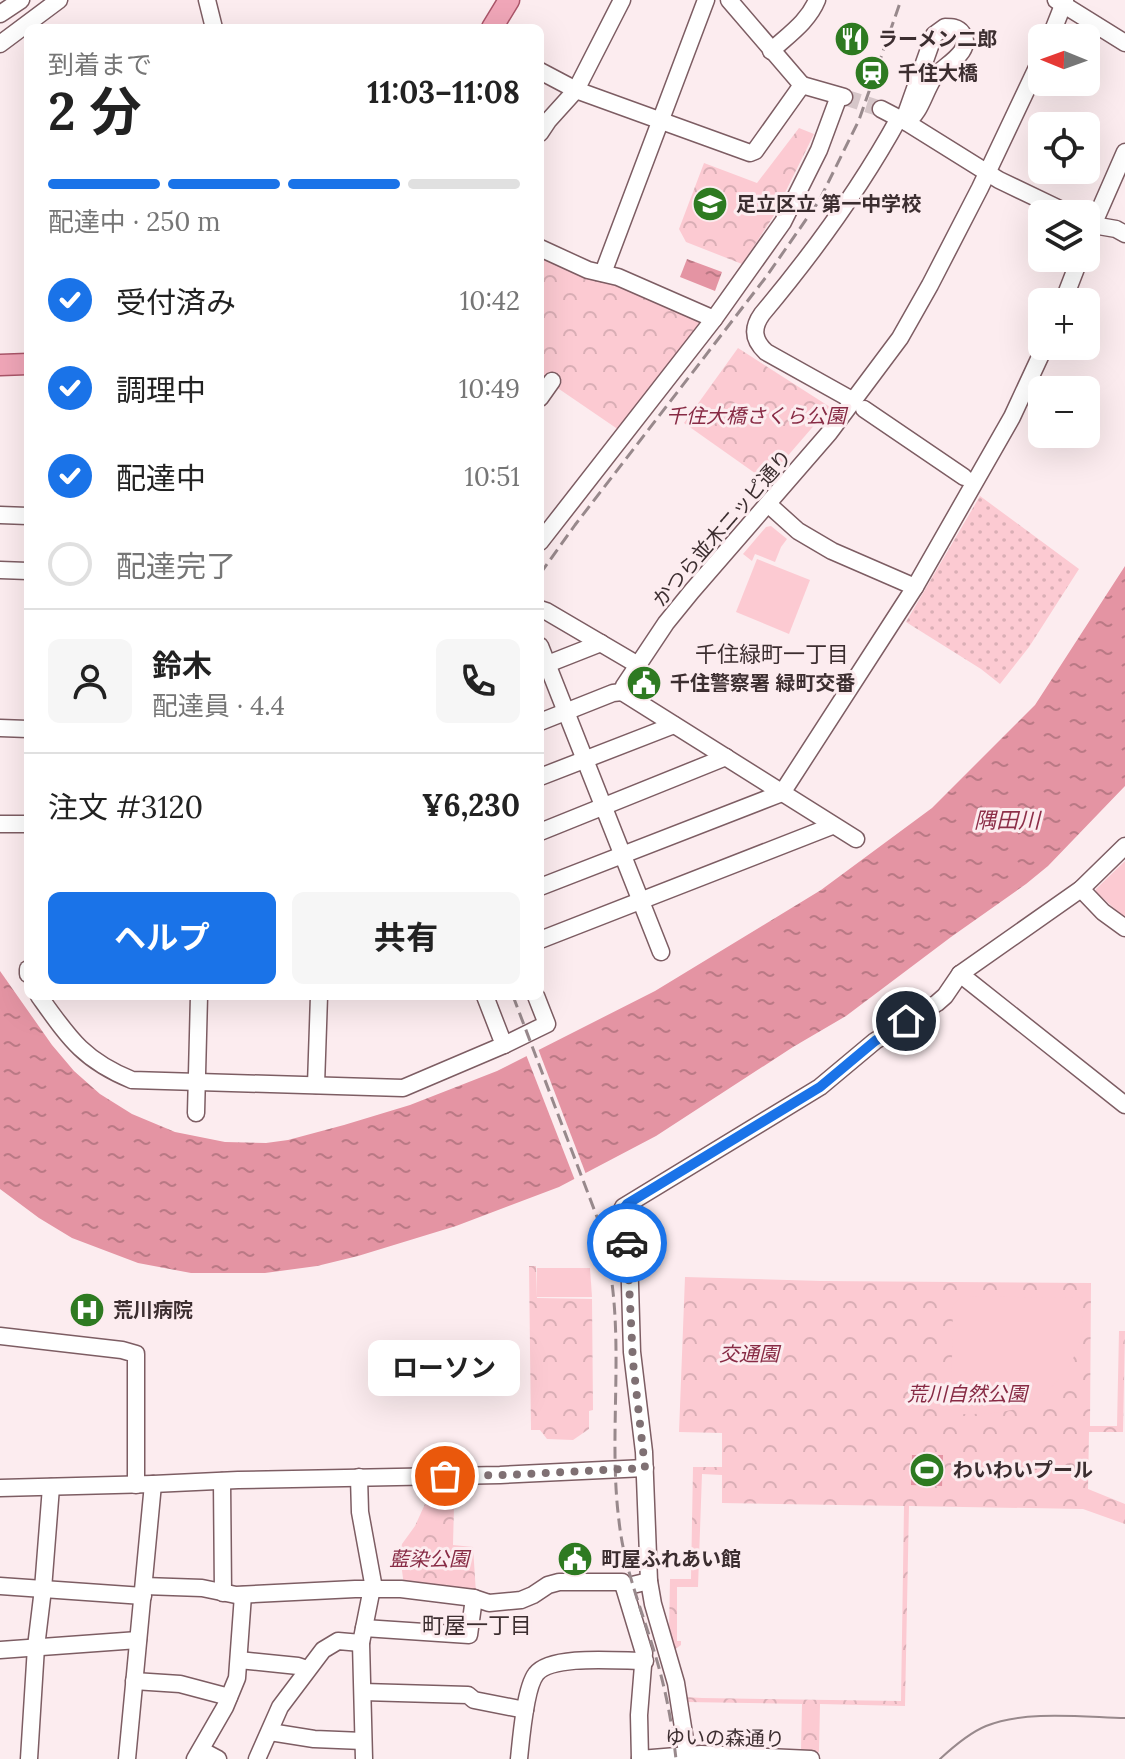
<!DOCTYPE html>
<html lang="ja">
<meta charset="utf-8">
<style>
:root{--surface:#fff;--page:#f6f6f6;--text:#222;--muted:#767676;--line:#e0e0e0;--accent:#1a73e8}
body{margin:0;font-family:Lora,"Noto Sans JP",serif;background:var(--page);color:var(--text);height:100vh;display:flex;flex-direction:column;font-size:30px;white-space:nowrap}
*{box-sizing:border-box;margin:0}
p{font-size:26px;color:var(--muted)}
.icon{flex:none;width:44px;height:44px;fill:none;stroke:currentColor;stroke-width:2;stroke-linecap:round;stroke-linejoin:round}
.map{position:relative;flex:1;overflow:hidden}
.drawer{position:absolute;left:24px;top:24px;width:520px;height:976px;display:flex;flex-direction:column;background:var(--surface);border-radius:12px;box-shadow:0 8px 32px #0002}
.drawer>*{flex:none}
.needle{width:52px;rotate:271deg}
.fabs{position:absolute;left:1028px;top:24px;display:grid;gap:16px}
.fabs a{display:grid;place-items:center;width:72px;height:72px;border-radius:12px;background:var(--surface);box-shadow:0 8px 32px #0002;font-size:40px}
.pin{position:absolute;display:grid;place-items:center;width:68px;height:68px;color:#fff;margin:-34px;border:4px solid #fff;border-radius:50%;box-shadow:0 2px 8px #0007}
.courier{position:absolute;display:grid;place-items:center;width:80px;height:80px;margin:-40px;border:6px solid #1a73e8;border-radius:50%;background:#fff;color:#222;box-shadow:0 2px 10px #0007}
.bubble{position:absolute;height:56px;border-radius:12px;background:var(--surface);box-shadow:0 8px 32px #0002;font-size:26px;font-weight:700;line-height:56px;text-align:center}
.overview em{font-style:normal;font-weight:700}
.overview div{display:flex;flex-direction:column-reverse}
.overview{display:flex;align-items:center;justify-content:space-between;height:136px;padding:0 24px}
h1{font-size:52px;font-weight:700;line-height:60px}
.bar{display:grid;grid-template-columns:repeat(4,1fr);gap:12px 8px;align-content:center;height:96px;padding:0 24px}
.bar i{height:10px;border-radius:6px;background:var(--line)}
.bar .selected{background:var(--accent)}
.bar p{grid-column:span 4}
.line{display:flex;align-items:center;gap:20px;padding:0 24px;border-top:2px solid var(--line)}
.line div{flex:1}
.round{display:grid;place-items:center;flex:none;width:84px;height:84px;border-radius:12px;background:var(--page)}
ol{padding:0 24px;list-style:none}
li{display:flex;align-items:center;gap:24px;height:88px}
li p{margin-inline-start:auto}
li .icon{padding:8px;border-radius:50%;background:var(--accent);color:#fff;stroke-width:4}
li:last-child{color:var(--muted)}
li i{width:44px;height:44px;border:4px solid var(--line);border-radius:50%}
.action{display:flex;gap:16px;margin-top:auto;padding:16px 24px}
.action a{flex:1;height:92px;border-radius:12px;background:var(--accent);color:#fff;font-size:32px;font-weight:700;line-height:92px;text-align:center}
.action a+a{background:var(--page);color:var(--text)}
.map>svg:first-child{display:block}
.grass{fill:url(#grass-dots)}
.forest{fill:url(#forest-crowns)}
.garden{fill:#fccad2}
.water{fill:url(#water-ripples)}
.pier{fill:#fcecef}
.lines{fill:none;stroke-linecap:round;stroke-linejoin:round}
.minor-tunnel{stroke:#d6c6c9;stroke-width:16;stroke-dasharray:16 8;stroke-linecap:butt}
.minor-casing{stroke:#7d5d63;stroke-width:19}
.major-casing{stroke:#aa5569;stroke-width:23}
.minor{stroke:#fff;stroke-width:16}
.major{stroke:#f0a6b8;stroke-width:20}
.tram{stroke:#98898c;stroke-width:2}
.rail{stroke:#98898c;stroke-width:3;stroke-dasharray:12 6;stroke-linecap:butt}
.done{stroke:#7f7073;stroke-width:8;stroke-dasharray:0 14.4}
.route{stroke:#1a73e8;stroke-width:10}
.labels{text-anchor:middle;stroke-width:6;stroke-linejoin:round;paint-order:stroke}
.poi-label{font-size:20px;font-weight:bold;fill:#3c2e30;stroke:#fcecef;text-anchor:start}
.park-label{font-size:20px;font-style:italic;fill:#872a44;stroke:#fcecef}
.street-label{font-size:20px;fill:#3c2e30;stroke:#fcecef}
.neighbourhood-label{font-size:22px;fill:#3c2e30;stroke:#fcecef}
.water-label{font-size:22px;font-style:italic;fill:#8d2f49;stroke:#fcecef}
</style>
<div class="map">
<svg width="1125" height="1759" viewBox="0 0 1125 1759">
<defs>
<pattern id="grass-dots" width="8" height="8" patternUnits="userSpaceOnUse" patternTransform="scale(2)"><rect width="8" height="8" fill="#fccad2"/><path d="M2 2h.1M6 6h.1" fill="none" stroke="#d9aeb5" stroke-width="1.8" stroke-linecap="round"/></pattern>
<pattern id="forest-crowns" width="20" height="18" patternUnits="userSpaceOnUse" patternTransform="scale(2)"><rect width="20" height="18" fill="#fccad2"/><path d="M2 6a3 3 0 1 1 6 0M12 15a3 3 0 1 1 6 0" fill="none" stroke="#d9aeb5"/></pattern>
<pattern id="water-ripples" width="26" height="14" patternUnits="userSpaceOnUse" patternTransform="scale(2)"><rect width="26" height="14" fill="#e494a3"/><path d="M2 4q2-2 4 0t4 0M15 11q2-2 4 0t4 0" fill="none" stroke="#ba7985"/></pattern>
</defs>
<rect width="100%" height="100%" fill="#fcecef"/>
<path class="grass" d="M980 496 1079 569 1029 647 1000 684 981 669 906 622Z"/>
<g class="forest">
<path d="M799 128 814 134 773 217 742 264 686 242 679 229 704 163 757 183Z"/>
<path d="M540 254 622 284 704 321 619 430 540 376Z"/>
<path d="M738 348 830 407 766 481 684 423Z"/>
<path d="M529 1266H536L537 1298 592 1299 593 1410 589 1411V1429L573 1440 547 1439 540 1430H531Z"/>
<path d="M685 1277 821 1281 1091 1283 1090 1426H1117L1119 1331H1125L1123 1432H1089L1088 1489 1125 1504V1524L1083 1509 909 1506 905 1706 820 1704 819 1752 801 1751 802 1704 686 1702 685 1697 702 1698 901 1701 904 1506 722 1503V1475L702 1474 698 1587H677V1641H681V1645L674 1650 669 1632 670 1579H691L693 1467H722V1433L679 1432Z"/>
<path d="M433 1483H440L439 1506H454L453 1545 473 1547 476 1593 404 1586 400 1555 402 1544 415 1526 425 1504H433Z"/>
</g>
<g class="garden">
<path d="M771 526 787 539 781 547 775 562 755 554 752 561 743 554 766 527Z"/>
<path d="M757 559 810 580 789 634 736 612Z"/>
<path d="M1125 861V918L1096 892V889Z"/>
<path d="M537 1268H590L592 1297H537Z"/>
<path d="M962 1296 1081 1298C1082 1311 1083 1323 1081 1335 1076 1366 1048 1398 1019 1408 997 1415 974 1414 951 1414L953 1305Z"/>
</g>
<g class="water">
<path d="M687 259 722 272 715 291 680 277Z"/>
<path d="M1125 566V786L1048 866 1026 884 951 937 846 1016 793 1047 656 1136 559 1187 456 1226 358 1256 317 1266 265 1273H191L138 1263 72 1238 39 1218 0 1189V971L52 1045 74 1071 100 1094 132 1114 175 1132 225 1142 266 1143 288 1140 344 1125 410 1105 497 1071 655 991 821 890 932 808 1035 705Z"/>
<path d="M912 1455H943L942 1486 911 1485Z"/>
</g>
<path class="pier" d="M537 1046 587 1177 576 1183 525 1052Z"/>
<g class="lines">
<path class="minor-tunnel" d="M844 97 881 109"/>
<defs>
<g id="minor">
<path d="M207 0 214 28"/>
<path d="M729 0 802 85"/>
<path d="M1056 0 1125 43"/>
<path d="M0 14 21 0"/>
<path d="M945 27C951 27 958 27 962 33 975 53 941 66 933 79 924 93 920 114 906 122V114L934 35Z"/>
<path d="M1050 38 1065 0"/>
<path d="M0 44 59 0"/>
<path d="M771 51C788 35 808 22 817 0"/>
<path d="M540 71 576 90 750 153 755 151 802 85 844 97"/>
<path d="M881 109 906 122 999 180 1070 214"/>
<path d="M540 133 548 121 576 90 622 0"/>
<path d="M1086 221 1093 225 1125 152"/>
<path d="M1086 241 1093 225 1116 229 1125 234"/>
<path d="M540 248 588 270 618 277 714 319"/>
<path d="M603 273 706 0"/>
<path d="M1063 302 1080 258"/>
<path d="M540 398 552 381"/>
<path d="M852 400 766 352C753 340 752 328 762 314 814 252 860 189 899 118"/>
<path d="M864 409 964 477"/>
<path d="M768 504 798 531 832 551 915 587"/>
<path d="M0 515 28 516"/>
<path d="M540 542 714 319 783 222 819 150 839 96"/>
<path d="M0 570 28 571"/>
<path d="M540 609 546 611 638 665 624 686 622 692 856 839"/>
<path d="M540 646 661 952"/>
<path d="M638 665 666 623 692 591 829 433 900 338 930 285 980 188 1042 57"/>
<path d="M540 667 601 643"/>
<path d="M540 722 613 693 622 692"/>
<path d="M0 728 28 729"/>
<path d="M540 777 674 725"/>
<path d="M0 824H28"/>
<path d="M540 832 726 757"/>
<path d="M540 887 782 793 915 587 1012 417 1045 346"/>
<path d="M1081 889 1103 912 1125 928"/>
<path d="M540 940 832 826"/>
<path d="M28 969V974"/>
<path d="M960 974 1125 1105"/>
<path d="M39 996C69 1038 83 1060 132 1080L403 1088 504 1045 485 996"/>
<path d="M504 1045 547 1024 536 996"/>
<path d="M316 1085 319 996"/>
<path d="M196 1113 199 996"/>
<path d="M0 1336 122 1350 136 1354V1485"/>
<path d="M359 1477 360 1512 373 1583 361 1643 364 1759"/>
<path d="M222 1481 223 1593"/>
<path d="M0 1488 153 1484 238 1480 500 1475 645 1468"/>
<path d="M0 1586 143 1596"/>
<path d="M144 1586 202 1588 236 1595 355 1589H401L474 1598 489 1603 521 1600 533 1595 548 1585 559 1582H622L624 1587 649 1581"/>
<path d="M624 1587 644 1653 639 1715 640 1759"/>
<path d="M364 1628 469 1635 474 1598"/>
<path d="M0 1650 138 1640"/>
<path d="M239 1660 298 1666 307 1669"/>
<path d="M134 1681 180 1684 229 1697"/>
<path d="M363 1692 468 1695 474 1700 525 1710"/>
<path d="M270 1732 314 1739 363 1741"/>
<path d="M201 1750 218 1759"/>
<path d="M29 1759 36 1647 43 1589 51 1487"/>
<path d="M127 1759 153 1484"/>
<path d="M195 1759 225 1707 237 1678 243 1595"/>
<path d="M257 1759 280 1707 323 1650 338 1641 361 1643"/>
<path d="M519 1759C521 1740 525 1688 536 1674 551 1654 620 1661 645 1661"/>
<path d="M640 1759 701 1754 811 1759"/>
<path d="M688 1759 676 1683 653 1604 649 1581 644 1452 632 1352 629 1252 621 1215 623 1207 820 1087 875 1041 937 1003 945 996 960 974 1081 889 1125 846"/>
</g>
<g id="major">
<path d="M492 28 509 0"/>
<path d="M0 365 28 364"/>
</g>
</defs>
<use href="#minor" class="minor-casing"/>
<use href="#major" class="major-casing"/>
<use href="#minor" class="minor"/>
<use href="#major" class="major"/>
<path class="tram" d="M940 1759C954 1746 969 1733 986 1726 1025 1710 1083 1717 1125 1718"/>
<g class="rail">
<path d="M540 574 575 525 766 277 819 201 859 120 901 0"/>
<path d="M513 996 597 1217C604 1239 609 1260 612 1283 622 1362 609 1443 619 1521 624 1567 641 1608 654 1651 665 1686 672 1722 676 1759"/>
</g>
</g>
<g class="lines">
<path class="done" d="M445 1476 505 1475 645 1468 633 1362 627 1243"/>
<path class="route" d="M627 1243C625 1230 617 1215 627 1204L820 1087 875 1041 906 1021"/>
</g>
<defs>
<symbol id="restaurant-disc" viewBox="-11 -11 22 22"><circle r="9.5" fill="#2e7a21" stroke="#fcecef"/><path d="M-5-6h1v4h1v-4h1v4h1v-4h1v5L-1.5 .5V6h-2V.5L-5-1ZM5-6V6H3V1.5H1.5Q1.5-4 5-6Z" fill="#fff"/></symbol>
<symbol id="station-disc" viewBox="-11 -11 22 22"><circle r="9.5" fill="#2e7a21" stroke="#fcecef"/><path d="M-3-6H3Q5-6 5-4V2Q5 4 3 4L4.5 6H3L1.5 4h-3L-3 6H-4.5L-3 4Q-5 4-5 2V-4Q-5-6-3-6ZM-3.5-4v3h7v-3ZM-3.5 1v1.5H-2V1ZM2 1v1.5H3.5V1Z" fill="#fff"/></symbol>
<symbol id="school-disc" viewBox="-11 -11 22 22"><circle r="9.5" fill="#2e7a21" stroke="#fcecef"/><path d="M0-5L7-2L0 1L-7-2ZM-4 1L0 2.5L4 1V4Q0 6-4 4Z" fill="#fff"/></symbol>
<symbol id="civic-disc" viewBox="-11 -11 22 22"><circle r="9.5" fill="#2e7a21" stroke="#fcecef"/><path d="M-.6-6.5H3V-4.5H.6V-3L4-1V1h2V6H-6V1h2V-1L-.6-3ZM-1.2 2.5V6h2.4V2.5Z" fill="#fff"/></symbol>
<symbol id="hospital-disc" viewBox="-11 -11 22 22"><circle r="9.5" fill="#2e7a21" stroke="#fcecef"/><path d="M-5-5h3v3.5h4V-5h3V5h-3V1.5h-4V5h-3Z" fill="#fff"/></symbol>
<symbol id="stadium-disc" viewBox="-11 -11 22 22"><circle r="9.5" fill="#2e7a21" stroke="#fcecef"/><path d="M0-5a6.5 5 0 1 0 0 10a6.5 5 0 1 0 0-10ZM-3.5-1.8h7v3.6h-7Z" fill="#fff"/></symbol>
</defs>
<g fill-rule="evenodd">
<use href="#restaurant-disc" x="832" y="19" width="40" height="40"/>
<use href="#station-disc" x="852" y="53" width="40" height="40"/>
<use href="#school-disc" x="690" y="184" width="40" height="40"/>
<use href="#civic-disc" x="624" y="663" width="40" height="40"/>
<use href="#hospital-disc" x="67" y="1290" width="40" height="40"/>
<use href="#stadium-disc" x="907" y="1450" width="40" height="40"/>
<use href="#civic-disc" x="555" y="1539" width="40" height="40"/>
</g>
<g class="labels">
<g class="poi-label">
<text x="878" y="46">ラーメン二郎</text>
<text x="898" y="80">千住大橋</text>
<text x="736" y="211">足立区立 第一中学校</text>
<text x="670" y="690">千住警察署 緑町交番</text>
<text x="113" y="1317">荒川病院</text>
<text x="953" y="1477">わいわいプール</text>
<text x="601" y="1566">町屋ふれあい館</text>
</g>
<g class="park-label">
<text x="756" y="423">千住大橋さくら公園</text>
<text x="749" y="1361">交通園</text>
<text x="967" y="1401">荒川自然公園</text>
<text x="429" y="1566">藍染公園</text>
</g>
<g class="street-label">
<text transform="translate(722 528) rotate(-49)" y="7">かつら並木ニッピ通り</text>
<text transform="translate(725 1738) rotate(1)" y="7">ゆいの森通り</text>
</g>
<g class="neighbourhood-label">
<text x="772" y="662">千住緑町一丁目</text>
<text x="477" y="1633">町屋一丁目</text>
</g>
<g class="water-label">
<text x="1007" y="828">隅田川</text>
</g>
</g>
</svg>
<div class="fabs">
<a><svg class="needle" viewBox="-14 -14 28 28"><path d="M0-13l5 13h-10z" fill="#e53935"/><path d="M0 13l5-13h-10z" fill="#767676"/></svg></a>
<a><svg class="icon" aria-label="locate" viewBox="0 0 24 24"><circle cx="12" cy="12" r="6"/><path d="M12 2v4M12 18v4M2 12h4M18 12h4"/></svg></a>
<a><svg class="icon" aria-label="layers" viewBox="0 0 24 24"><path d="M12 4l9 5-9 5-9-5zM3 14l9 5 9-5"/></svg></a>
<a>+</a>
<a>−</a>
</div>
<div class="pin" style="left:445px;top:1476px;background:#ea580c"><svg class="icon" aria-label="bag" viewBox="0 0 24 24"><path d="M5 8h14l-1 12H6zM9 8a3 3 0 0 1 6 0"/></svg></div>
<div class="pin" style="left:906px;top:1021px;background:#1f2937"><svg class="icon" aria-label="home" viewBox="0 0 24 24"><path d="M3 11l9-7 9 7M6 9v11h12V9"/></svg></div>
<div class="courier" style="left:627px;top:1243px"><svg class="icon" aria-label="car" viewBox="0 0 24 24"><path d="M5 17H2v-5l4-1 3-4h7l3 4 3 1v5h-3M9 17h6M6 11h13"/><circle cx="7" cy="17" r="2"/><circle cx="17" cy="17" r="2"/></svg></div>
<div class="bubble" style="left:368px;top:1340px;width:152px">ローソン</div>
<section class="drawer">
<div class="overview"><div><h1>2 分</h1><p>到着まで</p></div><em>11:03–11:08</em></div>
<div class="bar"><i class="selected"></i><i class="selected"></i><i class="selected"></i><i></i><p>配達中 · 250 m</p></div>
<ol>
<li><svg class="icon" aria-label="check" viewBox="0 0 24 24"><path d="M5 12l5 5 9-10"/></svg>受付済み<p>10:42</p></li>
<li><svg class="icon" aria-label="check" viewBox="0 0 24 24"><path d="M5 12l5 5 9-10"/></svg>調理中<p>10:49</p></li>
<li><svg class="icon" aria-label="check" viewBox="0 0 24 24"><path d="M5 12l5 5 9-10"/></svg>配達中<p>10:51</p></li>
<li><i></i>配達完了</li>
</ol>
<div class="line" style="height:144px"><a class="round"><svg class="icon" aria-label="person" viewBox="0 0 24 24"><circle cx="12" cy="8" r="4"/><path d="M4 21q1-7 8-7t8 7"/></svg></a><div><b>鈴木</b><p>配達員 · 4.4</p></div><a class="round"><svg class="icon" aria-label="phone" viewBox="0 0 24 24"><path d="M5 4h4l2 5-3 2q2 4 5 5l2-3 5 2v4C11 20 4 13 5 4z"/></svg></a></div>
<div class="line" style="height:104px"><div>注文 #3120</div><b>¥6,230</b></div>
<div class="action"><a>ヘルプ</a><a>共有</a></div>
</section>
</div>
